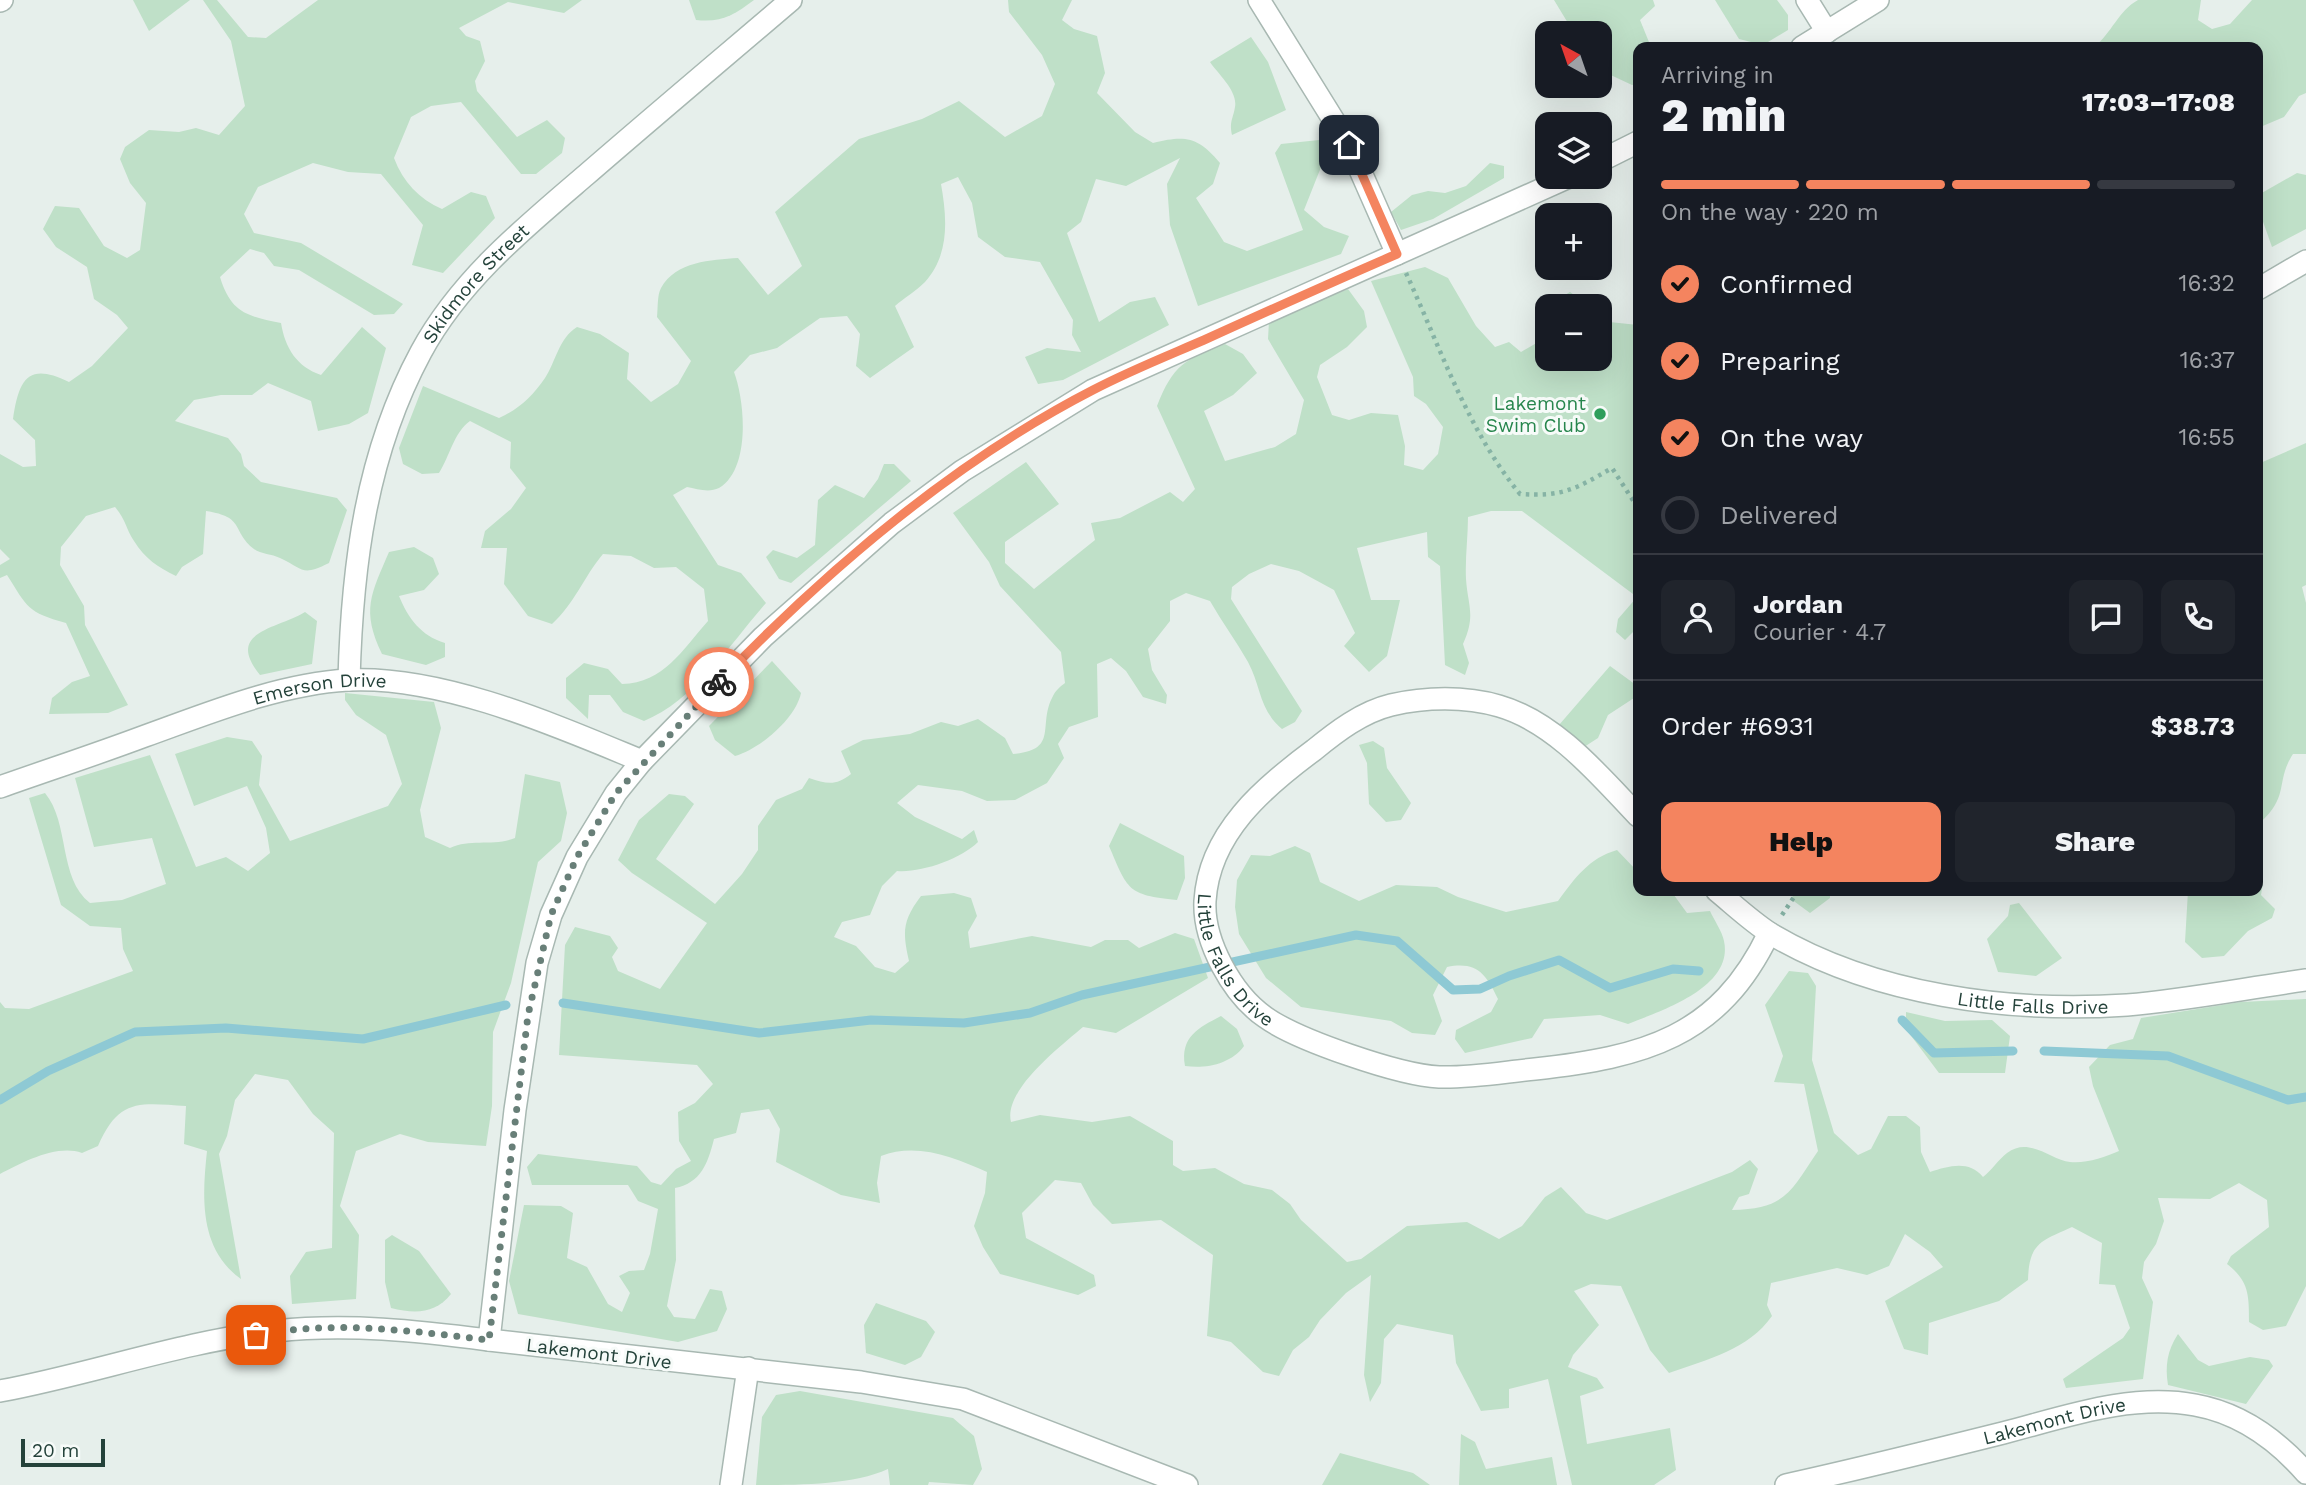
<!DOCTYPE html>
<meta charset="utf-8">
<style>
:root{--surface:#171b24;--page:#20242c;--text:#f1f3f6;--muted:#9ea1a6;--line:#363941;--accent:#f4845f}
body{margin:0;font-family:"Work Sans",sans-serif;background:var(--page);color:var(--text);height:100vh;display:flex;flex-direction:column;font-size:26px;white-space:nowrap}
*{box-sizing:border-box;margin:0}
p{font-size:23px;color:var(--muted)}
.icon{flex:none;width:38px;height:38px;fill:none;stroke:currentColor;stroke-width:2;stroke-linecap:round;stroke-linejoin:round}
.map{position:relative;flex:1;overflow:hidden}
.sheet{position:absolute;left:1633px;top:42px;width:630px;height:854px;display:flex;flex-direction:column;background:var(--surface);border-radius:14px;box-shadow:0 7px 28px #0002}
.sheet>*{flex:none}
.needle{width:46px;rotate:320deg}
.tools{position:absolute;left:1535px;top:21px;display:grid;gap:14px}
.tools a{display:grid;place-items:center;width:77px;height:77px;border-radius:14px;background:var(--surface);box-shadow:0 7px 28px #0002;font-size:35px}
.scale{position:absolute;left:21px;bottom:18px;width:84px;box-sizing:border-box;padding-left:7px;border:4px solid #24423a;border-top:0;font-size:19px;line-height:24px;white-space:nowrap;color:#24423a;-webkit-text-stroke:5px #f7fbf9;paint-order:stroke}
.pin{position:absolute;display:grid;place-items:center;width:60px;height:60px;color:#fff;margin:-30px;border-radius:14px;box-shadow:0 4px 10px #0006}
.courier{position:absolute;display:grid;place-items:center;width:70px;height:70px;margin:-35px;border:5px solid #f4845f;border-radius:50%;background:#fff;color:#222;box-shadow:0 2px 9px #0007}
.headline em{font-style:normal;font-weight:800}
.headline div{display:flex;flex-direction:column-reverse}
.headline{display:flex;align-items:center;justify-content:space-between;height:119px;padding:0 28px}
h1{font-size:46px;font-weight:800;line-height:52px}
.bar{display:grid;grid-template-columns:repeat(4,1fr);gap:10px 7px;align-content:center;height:84px;padding:0 28px}
.bar i{height:9px;border-radius:5px;background:var(--line)}
.bar .active{background:var(--accent)}
.bar p{grid-column:span 4}
.line{display:flex;align-items:center;gap:18px;padding:0 28px;border-top:2px solid var(--line)}
.line div{flex:1}
.round{display:grid;place-items:center;flex:none;width:74px;height:74px;border-radius:14px;background:var(--page)}
ol{padding:0 28px;list-style:none}
li{display:flex;align-items:center;gap:21px;height:77px}
li p{margin-inline-start:auto}
li .icon{padding:7px;border-radius:50%;background:var(--accent);color:#111;stroke-width:4}
li:last-child{color:var(--muted)}
li i{width:38px;height:38px;border:4px solid var(--line);border-radius:50%}
.action{display:flex;gap:14px;margin-top:auto;padding:14px 28px}
.action a{flex:1;height:80px;border-radius:14px;background:var(--accent);color:#111;font-size:28px;font-weight:800;line-height:80px;text-align:center}
.action a+a{background:var(--page);color:var(--text)}
.map>svg:first-child{display:block}
.green{fill:#bfe0c8}
.lines{fill:none;stroke-linecap:round;stroke-linejoin:round}
.stream{stroke:#8ec9d4;stroke-width:9}
.minor-casing{stroke:#a8b8b2;stroke-width:24}
.tertiary-casing{stroke:#a8b8b2;stroke-width:24}
.path{stroke:#86b3a5;stroke-width:4.5;stroke-dasharray:3.5 5;stroke-linecap:butt}
.minor{stroke:#fff;stroke-width:21}
.tertiary{stroke:#fff;stroke-width:21}
.done{stroke:#687f78;stroke-width:7;stroke-dasharray:0 12.6}
.route{stroke:#f4845f;stroke-width:9}
.leisure-dot{fill:#2e9e5b;stroke:#f7fbf9;stroke-width:2.5}
.labels{text-anchor:middle;stroke-width:6;stroke-linejoin:round;paint-order:stroke}
.street-label{font-size:19px;fill:#24423a;stroke:#f7fbf9}
.leisure-label{font-size:19px;fill:#27864d;stroke:#f7fbf9;text-anchor:end}
</style>
<div class="map">
<svg width="2306" height="1485" viewBox="0 0 2306 1485">
<rect width="100%" height="100%" fill="#e6efeb"/>
<g class="green">
<path d="M133 0H190L149 31Z"/>
<path d="M203 0H217L248 37 266 38 318 0H582L564 13 508 2 459 28 466 36 480 41 485 61 475 81 477 91 517 137 547 120 565 138 562 153 536 174H521L461 102 431 106 411 117 394 158C403 182 419 199 442 209L471 192 486 196 495 218 443 273 412 265 423 225 381 174 348 172 313 163 258 187 244 214 254 233 301 243 403 304 394 314 374 315 299 270 274 266 264 253 250 249 220 277C231 313 247 316 281 323 285 348 297 367 321 375L362 327 386 348 368 413 349 424 318 431 311 401 268 383 252 395H221L194 400 175 421 228 438 241 454 244 466 261 482 337 498 347 510 329 563C301 577 304 569 280 558 272 554 261 554 254 549 231 531 246 517 206 511L203 554 182 567 176 576C158 567 145 559 134 541 126 529 126 520 115 507L86 516 61 547 60 565 84 606 85 625 128 705 108 713 49 714 52 698 72 682 90 676 66 623C27 612 28 608 7 575L0 578V565L10 559 0 549V454L23 467 36 466 35 440 13 419C19 379 28 362 69 382L92 366 128 328 117 315 94 299 87 267 56 247 43 229 55 206 79 208 104 246 127 258 140 250 146 203 130 183 120 159 125 147 149 130 179 132 196 128 219 135 245 106 231 41Z"/>
<path d="M689 0H754C734 15 721 23 696 20Z"/>
<path d="M1008 0H1072L1062 20 1074 29 1097 36 1105 73 1097 93 1135 132 1153 143C1186 135 1198 137 1220 163L1213 184 1196 198 1224 242 1247 251 1303 230 1275 153 1281 144 1319 140 1329 147 1304 210 1324 227 1349 236 1341 254 1198 306 1170 225 1167 184 1180 158 1126 186 1096 179 1081 222 1067 233 1099 322 1130 302 1155 297 1169 325 1063 380 1038 384 1025 357 1047 348 1081 352 1072 335 1073 320 1040 262 1005 257 978 237 972 203 958 177 941 184C947 218 950 254 925 282 916 291 904 298 895 306L914 347 870 378 856 366 860 334 847 316 820 318 777 348 750 355 734 372C745 401 751 469 719 488 709 493 697 489 687 487L673 495 718 565 741 573 766 603C731 643 694 701 644 721L623 712 610 695H589L588 719 566 698V678L584 663 608 669 622 684C664 683 682 650 708 621L704 589 676 567 654 568 631 556 603 554C583 578 575 603 552 624L528 616 504 584 507 548H481L485 531 511 509 526 488 510 468 511 442 470 421C454 432 450 456 439 473L422 474 403 464 399 448 423 386 499 418C519 409 532 397 545 378 556 361 559 338 577 327L600 334 629 353 627 379 651 402 678 384 691 361 657 317C658 309 657 295 661 288 676 261 711 260 738 258L768 295 802 266 775 212 859 139 922 119 959 101 1005 137 1042 116 1055 84 1042 55 1009 12Z"/>
<path d="M1554 0H1653L1655 6 1640 20 1651 47H1638V84L1632 85 1600 70V33H1574Z"/>
<path d="M1715 0H1777L1788 15V30L1763 45 1739 39Z"/>
<path d="M2138 0H2201L2198 20 2212 29 2230 24 2252 0H2306V93L2299 96 2284 117 2258 128V47H2094C2112 33 2118 11 2138 0Z"/>
<path d="M1251 37 1268 62 1286 110 1232 135C1229 122 1233 119 1235 107 1238 91 1218 74 1210 62Z"/>
<path d="M1490 163 1504 166V178L1433 219 1401 230 1391 212 1412 195 1428 191 1445 193 1466 186Z"/>
<path d="M2297 173 2306 175V229L2272 247 2261 216 2260 194Z"/>
<path d="M1425 267 1448 278 1476 326 1495 347 1509 342 1521 352 1540 341 1547 319V359H1600V321L1638 325V627L1625 640 1616 632 1618 619 1637 597 1522 511H1491L1468 517C1468 537 1465 558 1466 579 1468 607 1476 615 1463 644L1469 663 1465 675 1445 665 1440 566 1428 557 1427 532 1357 548 1371 600H1400L1387 656 1369 672 1344 646 1355 633 1334 590 1299 571 1271 564 1249 574 1232 587 1231 599 1302 711 1295 722 1282 729C1259 710 1261 686 1248 662 1236 641 1222 622 1210 601L1186 593 1170 601V621L1148 649 1152 670 1167 695 1166 704 1143 697 1126 671 1111 658 1097 664 1098 717 1069 727 1058 744 1064 758 1047 783 1015 800 987 801 962 791 918 785 897 803 915 817 962 839 974 830 978 842C961 859 921 873 897 871L882 886 870 915 842 922 834 937 856 946 875 967 895 973 909 961C902 931 903 920 921 896L954 893 971 898 977 916 968 932 970 948 1032 936 1091 947 1105 940H1128L1139 948 1175 933 1194 939 1208 978 1116 1033 1083 1027C1061 1046 1003 1090 1011 1122L1040 1115 1092 1122 1130 1116 1173 1141V1165L1183 1171 1215 1168 1244 1184 1272 1190 1290 1204 1301 1220 1347 1262 1361 1259 1407 1226 1467 1222 1499 1239 1522 1226 1545 1197 1561 1187 1586 1213 1607 1220 1732 1172 1750 1160 1758 1169 1749 1194 1739 1197 1732 1210C1786 1209 1790 1192 1818 1151L1804 1084 1774 1082 1783 1056 1765 1005 1789 971 1808 973 1816 986 1812 1060 1834 1133 1858 1155 1871 1149 1888 1116H1906L1920 1127 1921 1152 1930 1172C1949 1166 1969 1160 1983 1177 1992 1170 1998 1160 2007 1153 2029 1136 2051 1160 2070 1162 2085 1164 2105 1157 2119 1151L2093 1086 2089 1067 2110 1045 2133 1039 2141 1018 2241 1002 2306 999V1286L2286 1326 2263 1330 2249 1322C2249 1295 2249 1281 2227 1264L2231 1256 2269 1227 2267 1200 2239 1183 2210 1199 2158 1198 2164 1221 2156 1244 2144 1262 2142 1278 2153 1302 2143 1379 2066 1388 2063 1379 2123 1338 2130 1328 2115 1285 2099 1284 2102 1243 2072 1227C2042 1241 2029 1242 2028 1280L1999 1301 1929 1323 1928 1355 1904 1349 1885 1301 1943 1267 1930 1252 1905 1234 1889 1266 1867 1275 1837 1268 1771 1283 1767 1305 1772 1316C1748 1350 1708 1359 1669 1373L1650 1350 1621 1286 1591 1284 1574 1291 1599 1325 1573 1355 1568 1367 1597 1378 1604 1388 1580 1396 1587 1444 1670 1428 1676 1470 1654 1485H1572L1548 1379 1509 1389V1408L1481 1411 1456 1363 1453 1335 1397 1324 1384 1339 1381 1383 1370 1402 1364 1375 1371 1275 1346 1293 1320 1320 1309 1337 1293 1350 1279 1376 1263 1372 1231 1342 1207 1336 1213 1255 1161 1220 1112 1224 1093 1205 1081 1183 1055 1180 1022 1213 1026 1238 1094 1275 1096 1286 1078 1295 1000 1274 983 1247 974 1226 985 1193 987 1172C954 1157 916 1142 881 1156L877 1183 880 1203 841 1195 776 1162 780 1129 769 1109 741 1113 736 1133 714 1139C708 1163 701 1183 675 1188L676 1260 667 1306 674 1317 695 1319 710 1289 722 1291 727 1309 717 1331 678 1342 518 1314 509 1281 524 1205 561 1206 573 1213 567 1258 587 1267 608 1304 622 1312 630 1293 619 1276 629 1271 644 1270 650 1254 658 1209 638 1201 628 1185H532L527 1167 538 1154 637 1166 651 1182 661 1185 676 1169 691 1161 679 1141 678 1112 695 1103 713 1084 697 1065 559 1055 565 945 575 927 610 936 618 948 612 957 618 971 660 989 707 923 632 873 618 860 639 820 669 794 685 796 694 804 656 859 715 904 742 874 758 850V826L776 800 802 789 809 778C827 784 836 786 851 774L841 751 863 740 910 734 941 722 958 726 978 719 1005 738 1013 754C1060 750 1037 725 1053 696 1055 691 1061 686 1065 683L1061 652 1000 586 989 562 953 513 1026 462 1059 504 1005 542V563L1034 589 1095 540 1091 523 1120 518 1170 492 1183 502 1195 489 1157 406C1173 365 1185 359 1225 344L1243 354 1257 373 1233 395 1204 411 1225 461 1275 447 1296 434 1304 400 1268 339 1269 321 1348 289 1364 311 1367 327 1347 347 1320 365 1317 377 1332 415 1349 420 1371 413 1398 415 1405 446 1404 465 1423 470 1438 454 1443 427 1426 404 1414 396 1413 377 1371 281Z"/>
<path d="M1570 292 1589 306H1553L1555 301Z"/>
<path d="M2306 443V585L2302 587 2306 603V754H2293C2275 782 2290 795 2261 822L2258 858 2263 883 2261 895 2275 909 2272 918 2248 931 2224 956 2202 958 2185 942 2188 891H2258V464Z"/>
<path d="M884 464H894L911 481 791 583 779 579 766 557 773 550 797 558 815 545 818 500 835 485 864 498 878 479Z"/>
<path d="M414 547 433 558 439 574 424 590 399 596C408 618 421 636 445 643V657L426 665 382 654C361 610 371 594 389 552Z"/>
<path d="M305 612 317 621 312 664 260 675C224 631 278 629 305 612Z"/>
<path d="M772 661 801 693C796 718 760 749 735 756L715 740 709 726Z"/>
<path d="M1610 666 1636 685 1634 698 1608 715 1598 738 1584 747 1559 725Z"/>
<path d="M345 693 434 702 441 728 420 810 425 837 450 848C471 838 493 847 515 838L525 774 560 782 567 813 561 841 538 862 511 983 493 1032 492 1106 486 1146 428 1142 400 1134 356 1151 340 1206 359 1235 356 1299 292 1304 290 1276 306 1252 332 1248 334 1133 313 1114 288 1080 255 1074 235 1100 227 1136 219 1154 241 1279C199 1249 202 1198 207 1151L184 1144 186 1106C139 1103 119 1098 98 1146L82 1153C57 1144 23 1162 0 1174V1002L5 1008 29 1009 133 971 123 949 121 928 90 926 61 905 29 798 45 793C70 823 58 878 90 903L122 900 166 884 152 838 94 847 75 778 150 755 196 867 226 857 248 871 270 853 266 828 247 786 194 806 175 754 227 737 252 741 262 756 259 785 290 841 388 806 402 784 386 735 356 715 345 700Z"/>
<path d="M1373 741 1384 748 1387 768 1411 803 1401 820 1386 822 1369 804 1367 763 1359 745Z"/>
<path d="M1120 823 1184 856 1185 878 1177 900C1127 895 1128 890 1109 846Z"/>
<path d="M1295 846 1310 853 1320 882 1359 901 1396 885 1437 887 1458 897 1506 912 1558 901C1575 878 1589 858 1617 850L1638 872V891H1671L1687 913 1710 911C1714 920 1722 931 1724 941 1734 988 1660 1011 1628 1024L1600 1015 1544 1019 1532 1038 1465 1053 1455 1039 1456 1030 1491 1012 1498 999C1486 974 1477 961 1447 967L1433 995 1442 1021 1435 1035 1412 1033 1391 1021 1301 1007 1266 978 1239 934 1235 907 1237 880 1251 855 1270 856Z"/>
<path d="M1796 891H1830V898L1810 913 1791 899Z"/>
<path d="M2019 903 2062 958 2036 976 1998 972 1987 939 2008 916 2010 905Z"/>
<path d="M1906 1012 1945 1021 1992 1020 2010 1036 2005 1073H1939L1906 1029Z"/>
<path d="M1221 1016 1237 1029 1244 1046C1231 1064 1206 1069 1185 1066 1180 1037 1198 1028 1221 1016Z"/>
<path d="M392 1235 419 1251 451 1294C435 1314 415 1314 391 1308L385 1282V1240Z"/>
<path d="M876 1303 926 1321 935 1332 921 1357 905 1365 866 1353 864 1325Z"/>
<path d="M2178 1334 2198 1360 2209 1366 2250 1357 2269 1360 2273 1366 2246 1404 2168 1385C2165 1366 2167 1351 2178 1334Z"/>
<path d="M800 1391 953 1418 974 1436 982 1469 973 1485 929 1482 928 1485H890L888 1469C853 1485 799 1485 756 1485L762 1417 776 1395Z"/>
<path d="M1461 1434 1475 1442 1486 1469 1552 1457 1557 1485H1459Z"/>
<path d="M1340 1453 1413 1473 1430 1485H1322Z"/>
</g>
<g class="lines">
<g class="stream">
<path d="M563 1003 759 1033 871 1020 964 1023 1030 1013 1082 995 1356 935 1397 941 1453 990 1480 989 1509 976 1559 960 1610 988 1673 969 1699 971"/>
<path d="M1902 1020 1934 1053 2013 1051"/>
<path d="M2044 1051 2168 1056 2288 1100 2306 1097"/>
<path d="M0 1100 48 1071 135 1032 226 1028 363 1039 506 1005"/>
</g>
<defs>
<g id="minor">
<path d="M1807 0 1827 32"/>
<path d="M0 1 2 0"/>
<path d="M1802 47 1878 0"/>
<path d="M1600 161 1638 142"/>
<path d="M1397 254 1569 177"/>
<path d="M2258 289 2306 261"/>
<path id="s1" d="M349 680C352 566 366 454 421 352 460 280 524 228 586 175 654 116 723 58 791 0"/>
<path id="s2" d="M0 787C48 770 97 754 145 736 209 713 279 684 348 680 442 675 557 726 642 761"/>
<path id="s3" d="M1638 816C1599 775 1555 722 1499 706 1465 696 1425 697 1391 705 1362 712 1336 732 1314 750 1264 787 1209 833 1205 901 1203 941 1232 994 1265 1017 1297 1040 1399 1075 1439 1077 1471 1078 1504 1072 1535 1069 1643 1057 1719 1038 1769 933"/>
<path id="s4" d="M1717 891C1734 905 1752 922 1771 934 1874 995 2009 1013 2127 1005 2186 1000 2247 988 2306 980"/>
<path d="M0 1391C92 1374 183 1341 276 1331 347 1323 418 1331 489 1340"/>
<path d="M731 1485 748 1368"/>
<path id="s5" d="M1786 1485C1859 1469 1931 1451 2003 1433 2065 1417 2130 1393 2195 1405 2240 1413 2277 1440 2306 1473"/>
</g>
<path id="tertiary" d="M1187 1485 963 1399 861 1382 489 1340 515 1110 537 963 551 915 577 857 616 793 642 761 763 637 892 523 962 471 1093 390 1397 254 1349 145 1259 0"/>
</defs>
<use href="#minor" class="minor-casing"/>
<use href="#tertiary" class="tertiary-casing"/>
<g class="path">
<path d="M1406 273C1440 347 1468 431 1520 494 1562 497 1576 489 1612 468L1638 508"/>
<path d="M1782 915 1798 891"/>
</g>
<use href="#minor" class="minor"/>
<use href="#tertiary" class="tertiary"/>
</g>
<g class="lines">
<path class="done" d="M256 1335C333 1320 412 1331 489 1340L528 1015 551 915 577 857 616 793 719 682"/>
<path class="route" d="M719 682C828 569 953 462 1093 390 1129 371 1167 356 1204 340 1268 311 1332 282 1397 254L1349 145"/>
</g>
<circle class="leisure-dot" cx="1600" cy="414" r="7"/>
<g class="labels">
<g class="street-label">
<text dy="7" stroke="none"><textPath href="#s1" startOffset="427">Skidmore Street</textPath></text>
<text dy="7" stroke="none"><textPath href="#s2" startOffset="336">Emerson Drive</textPath></text>
<text dy="7" stroke="none"><textPath href="#s3" startOffset="639">Little Falls Drive</textPath></text>
<text dy="7" stroke="none"><textPath href="#s4" startOffset="343">Little Falls Drive</textPath></text>
<text transform="translate(599 1353) rotate(7)" y="7">Lakemont Drive</text>
<text dy="7" stroke="none"><textPath href="#s5" startOffset="276">Lakemont Drive</textPath></text>
</g>
<g class="leisure-label">
<text x="1586" y="410">Lakemont<tspan x="1586" dy="22">Swim Club</tspan></text>
</g>
</g>
</svg>
<div class="tools">
<a><svg class="needle" viewBox="-14 -14 28 28"><path d="M0-13l5 13h-10z" fill="#e53935"/><path d="M0 13l5-13h-10z" fill="#9ea1a6"/></svg></a>
<a><svg class="icon" aria-label="layers" viewBox="0 0 24 24"><path d="M12 4l9 5-9 5-9-5zM3 14l9 5 9-5"/></svg></a>
<a>+</a>
<a>−</a>
</div>
<div class="scale">20 m</div>
<div class="pin" style="left:256px;top:1335px;background:#ea580c"><svg class="icon" aria-label="bag" viewBox="0 0 24 24"><path d="M5 8h14l-1 12H6zM9 8a3 3 0 0 1 6 0"/></svg></div>
<div class="pin" style="left:1349px;top:145px;background:#1f2937"><svg class="icon" aria-label="home" viewBox="0 0 24 24"><path d="M3 11l9-7 9 7M6 9v11h12V9"/></svg></div>
<div class="courier" style="left:719px;top:682px"><svg class="icon" aria-label="bike" viewBox="0 0 24 24"><circle cx="6" cy="16" r="4"/><circle cx="18" cy="16" r="4"/><path d="M6 16l4-8h5l3 8M10 8l3 8H6M13 5h3"/></svg></div>
<section class="sheet">
<div class="headline"><div><h1>2 min</h1><p>Arriving in</p></div><em>17:03–17:08</em></div>
<div class="bar"><i class="active"></i><i class="active"></i><i class="active"></i><i></i><p>On the way · 220 m</p></div>
<ol>
<li><svg class="icon" aria-label="check" viewBox="0 0 24 24"><path d="M5 12l5 5 9-10"/></svg>Confirmed<p>16:32</p></li>
<li><svg class="icon" aria-label="check" viewBox="0 0 24 24"><path d="M5 12l5 5 9-10"/></svg>Preparing<p>16:37</p></li>
<li><svg class="icon" aria-label="check" viewBox="0 0 24 24"><path d="M5 12l5 5 9-10"/></svg>On the way<p>16:55</p></li>
<li><i></i>Delivered</li>
</ol>
<div class="line" style="height:126px"><a class="round"><svg class="icon" aria-label="person" viewBox="0 0 24 24"><circle cx="12" cy="8" r="4"/><path d="M4 21q1-7 8-7t8 7"/></svg></a><div><b>Jordan</b><p>Courier · 4.7</p></div><a class="round"><svg class="icon" aria-label="chat" viewBox="0 0 24 24"><path d="M4 5h16v11H9l-5 4z"/></svg></a><a class="round"><svg class="icon" aria-label="phone" viewBox="0 0 24 24"><path d="M5 4h4l2 5-3 2q2 4 5 5l2-3 5 2v4C11 20 4 13 5 4z"/></svg></a></div>
<div class="line" style="height:91px"><div>Order #6931</div><b>$38.73</b></div>
<div class="action"><a>Help</a><a>Share</a></div>
</section>
</div>
